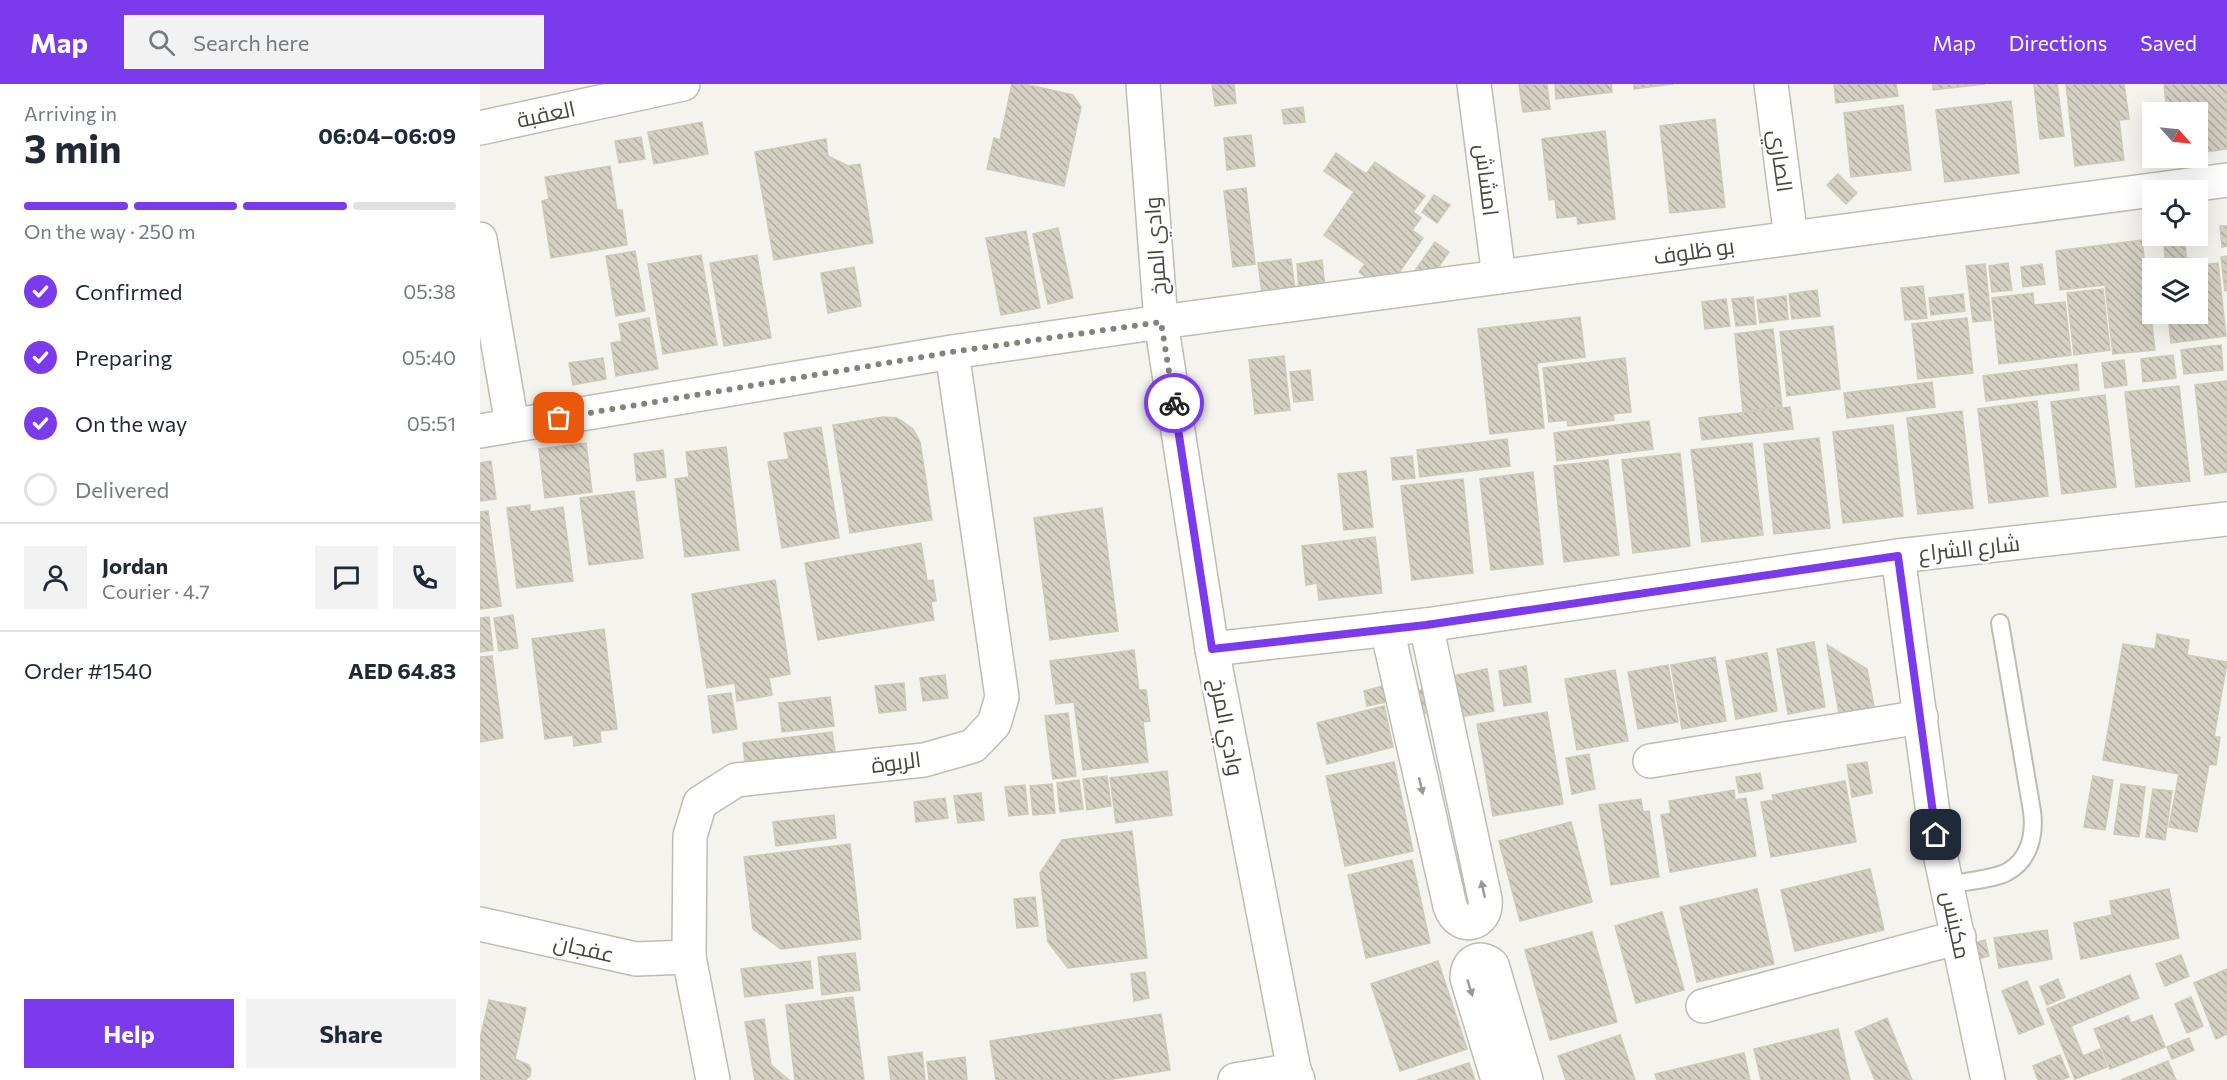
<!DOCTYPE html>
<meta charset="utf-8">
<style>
:root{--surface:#fff;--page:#f2f2f3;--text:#1f2937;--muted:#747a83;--line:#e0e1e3;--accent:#7c3aed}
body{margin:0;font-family:Commissioner,Cairo,sans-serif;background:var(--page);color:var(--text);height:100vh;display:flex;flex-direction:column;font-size:22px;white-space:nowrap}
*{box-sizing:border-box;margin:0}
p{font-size:20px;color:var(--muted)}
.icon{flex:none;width:33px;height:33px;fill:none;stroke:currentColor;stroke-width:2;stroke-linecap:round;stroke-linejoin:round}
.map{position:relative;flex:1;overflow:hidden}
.drawer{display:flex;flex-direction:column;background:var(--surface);width:480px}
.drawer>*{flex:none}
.needle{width:39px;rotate:117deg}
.fabs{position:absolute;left:1662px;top:18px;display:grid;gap:12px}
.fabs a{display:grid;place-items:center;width:66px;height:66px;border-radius:0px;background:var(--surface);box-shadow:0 6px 24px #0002;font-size:30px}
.pin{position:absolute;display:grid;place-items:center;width:51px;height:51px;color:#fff;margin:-26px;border-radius:12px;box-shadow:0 3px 9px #0006}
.courier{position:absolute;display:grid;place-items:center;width:60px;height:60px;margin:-30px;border:4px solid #7c3aed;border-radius:50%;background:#fff;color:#222;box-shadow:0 2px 8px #0007}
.headline em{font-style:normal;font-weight:700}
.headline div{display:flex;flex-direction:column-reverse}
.headline{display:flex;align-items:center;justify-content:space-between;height:102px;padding:0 24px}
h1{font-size:39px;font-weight:700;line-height:45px}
.bar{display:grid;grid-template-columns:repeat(4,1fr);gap:9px 6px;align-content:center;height:72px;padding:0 24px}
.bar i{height:8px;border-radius:4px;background:var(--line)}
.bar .active{background:var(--accent)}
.bar p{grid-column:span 4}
.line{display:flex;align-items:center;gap:15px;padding:0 24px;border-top:2px solid var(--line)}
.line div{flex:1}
.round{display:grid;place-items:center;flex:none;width:63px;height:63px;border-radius:0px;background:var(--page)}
ol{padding:0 24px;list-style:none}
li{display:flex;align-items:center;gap:18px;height:66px}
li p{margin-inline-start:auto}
li .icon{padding:6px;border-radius:50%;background:var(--accent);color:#fff;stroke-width:4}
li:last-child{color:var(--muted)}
li i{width:33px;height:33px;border:3px solid var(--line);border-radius:50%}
.action{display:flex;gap:12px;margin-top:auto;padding:12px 24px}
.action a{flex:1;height:69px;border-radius:0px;background:var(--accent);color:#fff;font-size:24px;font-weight:700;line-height:69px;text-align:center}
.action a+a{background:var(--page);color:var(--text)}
header{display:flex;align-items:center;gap:36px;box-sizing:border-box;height:84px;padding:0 30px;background:var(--accent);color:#fff}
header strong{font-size:28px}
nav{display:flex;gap:33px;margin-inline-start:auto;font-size:21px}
.search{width:420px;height:54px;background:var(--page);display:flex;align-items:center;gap:15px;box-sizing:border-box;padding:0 21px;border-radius:0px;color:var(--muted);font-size:22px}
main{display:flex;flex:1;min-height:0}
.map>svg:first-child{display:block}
.building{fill:url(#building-back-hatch);stroke:#cfc9b8;stroke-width:1.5}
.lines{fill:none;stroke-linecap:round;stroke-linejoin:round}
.lane-casing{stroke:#bfbcb0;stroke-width:20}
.street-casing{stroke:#bfbcb0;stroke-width:36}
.lane{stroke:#fff;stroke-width:16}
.street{stroke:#fff;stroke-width:33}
.oneway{fill:#9b9993}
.done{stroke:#858279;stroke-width:6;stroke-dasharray:0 10.8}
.route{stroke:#7c3aed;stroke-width:8}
.labels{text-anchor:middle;stroke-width:5;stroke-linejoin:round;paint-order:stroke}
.street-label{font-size:22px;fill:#49453b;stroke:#fff}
</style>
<header>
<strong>Map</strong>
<div class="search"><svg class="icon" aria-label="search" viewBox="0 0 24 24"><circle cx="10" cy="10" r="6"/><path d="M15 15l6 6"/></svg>Search here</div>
<nav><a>Map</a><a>Directions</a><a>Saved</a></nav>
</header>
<main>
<section class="drawer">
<div class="headline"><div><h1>3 min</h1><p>Arriving in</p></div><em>06:04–06:09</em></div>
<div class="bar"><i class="active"></i><i class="active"></i><i class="active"></i><i></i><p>On the way · 250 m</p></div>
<ol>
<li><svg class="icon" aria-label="check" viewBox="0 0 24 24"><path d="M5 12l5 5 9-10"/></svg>Confirmed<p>05:38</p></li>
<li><svg class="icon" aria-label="check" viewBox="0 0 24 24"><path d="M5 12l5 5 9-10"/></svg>Preparing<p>05:40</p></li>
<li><svg class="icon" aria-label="check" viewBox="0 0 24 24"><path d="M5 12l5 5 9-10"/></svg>On the way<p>05:51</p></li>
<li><i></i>Delivered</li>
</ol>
<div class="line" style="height:108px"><a class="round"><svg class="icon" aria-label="person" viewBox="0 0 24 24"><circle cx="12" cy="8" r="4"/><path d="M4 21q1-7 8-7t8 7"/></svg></a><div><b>Jordan</b><p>Courier · 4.7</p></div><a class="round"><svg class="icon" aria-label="chat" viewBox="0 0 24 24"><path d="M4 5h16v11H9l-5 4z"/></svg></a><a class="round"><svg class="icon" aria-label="phone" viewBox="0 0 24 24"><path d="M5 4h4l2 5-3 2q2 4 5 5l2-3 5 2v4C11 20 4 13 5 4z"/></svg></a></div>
<div class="line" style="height:78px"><div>Order #1540</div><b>AED 64.83</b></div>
<div class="action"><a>Help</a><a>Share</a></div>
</section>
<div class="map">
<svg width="1747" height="996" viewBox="0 0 1747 996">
<defs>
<pattern id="building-back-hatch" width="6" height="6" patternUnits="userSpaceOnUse" patternTransform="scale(1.5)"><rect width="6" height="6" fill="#d5d0c4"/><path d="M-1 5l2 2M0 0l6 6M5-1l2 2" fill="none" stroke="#afaba0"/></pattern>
</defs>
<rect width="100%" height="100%" fill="#f5f3ed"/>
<g class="building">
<path d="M532 0H544L593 11 601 23 584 102 507 85 514 54 520 56Z"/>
<path d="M732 0H754L756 19 735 22Z"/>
<path d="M1067 0 1070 25 1043 28 1039 1Z"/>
<path d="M1075 0H1131L1132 8 1076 15Z"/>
<path d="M1154 0H1193L1154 5Z"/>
<path d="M1354 0H1416L1418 12 1356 19Z"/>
<path d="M1453 0H1505L1453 6Z"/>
<path d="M1554 0H1577L1584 52 1560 55Z"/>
<path d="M1586 0H1644L1649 35 1639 36 1644 76 1595 82Z"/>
<path d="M1684 0H1747V65L1718 69V28H1687Z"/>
<path d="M1531 17 1539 89 1465 98 1456 26Z"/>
<path d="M1423 21 1431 86 1371 93 1364 29Z"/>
<path d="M823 23 825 38 804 40 802 26Z"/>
<path d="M1681 27 1682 28H1672V69H1670L1665 28Z"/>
<path d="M1235 35 1245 123 1190 129 1180 42Z"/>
<path d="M222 38 228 70 174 80 168 48Z"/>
<path d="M1125 47 1135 135 1098 140 1097 132 1077 134 1075 115 1069 116 1062 55Z"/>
<path d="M771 51 775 82 747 86 744 54Z"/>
<path d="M161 53 165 75 139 79 135 57Z"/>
<path d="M346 55 348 72 368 82 380 80 393 159 294 176 275 68Z"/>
<path d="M856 69 886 90 895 78 945 112 933 128 941 134 932 146 943 154 912 199 900 190 894 199 879 188 885 180 844 151 874 108 844 87Z"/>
<path d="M130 82 137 126H142L147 161 71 174 62 117 69 115 65 93Z"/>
<path d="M1358 90 1377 109 1366 120 1347 101Z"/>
<path d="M766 104 775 180 753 183 744 107Z"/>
<path d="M954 111 970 121 957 139 942 128Z"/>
<path d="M1740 142H1747V162L1742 163Z"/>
<path d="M578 144 593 214 568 220 553 150Z"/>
<path d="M546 147 560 224 521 231 506 154Z"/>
<path d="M1662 156 1675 266 1633 270 1625 201 1580 206 1576 167Z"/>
<path d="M955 158 969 168 948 198 934 188Z"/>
<path d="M1705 160 1707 178 1686 180 1684 162Z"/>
<path d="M155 167 165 227 136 232 126 172Z"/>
<path d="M221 171 237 261 183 270 168 180Z"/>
<path d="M277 171 291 254 244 262 230 179Z"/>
<path d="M1747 172V206L1745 207 1741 173Z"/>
<path d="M811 175 815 205 782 209 778 179Z"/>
<path d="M842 176 845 203 819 206 817 180Z"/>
<path d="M1528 179 1532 206 1512 208 1509 182Z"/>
<path d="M1738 179 1746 252 1691 259 1688 230H1718V184H1694Z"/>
<path d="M1505 180 1511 236 1493 238 1486 182Z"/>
<path d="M1562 180 1565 200 1543 203 1541 183Z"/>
<path d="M374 183 381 222 348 229 341 189Z"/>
<path d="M1443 202 1447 234 1425 236 1421 204Z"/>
<path d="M1623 205 1630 266 1594 271 1587 209Z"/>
<path d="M1337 206 1340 232 1312 235 1309 210Z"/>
<path d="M1553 209 1554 221 1585 218 1591 271 1519 280 1512 214Z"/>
<path d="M1483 210 1485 227 1451 231 1449 214Z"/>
<path d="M1306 212 1308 235 1280 239 1277 216Z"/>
<path d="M1273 213 1276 240 1256 242 1252 215Z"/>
<path d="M1246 215 1250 242 1225 245 1222 218Z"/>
<path d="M1100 233 1105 273 1057 279 1064 344 1010 350 998 245Z"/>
<path d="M169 234 178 285 136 292 131 259 142 257 139 240Z"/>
<path d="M1487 234 1493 289 1438 295 1432 240Z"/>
<path d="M1353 242 1360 305 1307 312 1300 248Z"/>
<path d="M1293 245 1302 323 1263 328 1255 250Z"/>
<path d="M1741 261 1743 286 1704 290 1701 266Z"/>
<path d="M1693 271 1696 294 1663 298 1661 275Z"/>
<path d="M804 272 810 326 775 330 769 276Z"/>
<path d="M123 274 126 295 93 301 89 279Z"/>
<path d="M1145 274 1151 328 1133 330 1134 336 1088 342 1087 336 1069 338 1063 284Z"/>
<path d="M1644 276 1647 301 1625 304 1622 279Z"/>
<path d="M1597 280 1599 306 1506 317 1503 292Z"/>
<path d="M830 286 833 316 814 318 810 288Z"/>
<path d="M1747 297V388L1725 391 1715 301Z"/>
<path d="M1452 298 1455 323 1367 334 1364 309Z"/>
<path d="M1699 302 1710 397 1656 403 1645 308Z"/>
<path d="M1625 311 1636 403 1582 410 1571 318Z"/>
<path d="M1557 317 1568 412 1509 419 1498 325Z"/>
<path d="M1310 323 1313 345 1222 356 1219 334Z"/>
<path d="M1482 327 1493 424 1438 430 1427 334Z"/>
<path d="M403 333 417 334 433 345 440 358 452 436 370 449 353 341Z"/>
<path d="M1169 337 1173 365 1077 377 1074 349Z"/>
<path d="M1413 341 1423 432 1363 439 1353 348Z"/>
<path d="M341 343 359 454 302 464 288 378 309 375 304 349Z"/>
<path d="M1339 354 1350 444 1294 450 1284 360Z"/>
<path d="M1027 355 1030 382 940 393 937 366Z"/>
<path d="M106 359 112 408 65 414 59 365Z"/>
<path d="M1272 359 1283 451 1222 458 1211 366Z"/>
<path d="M246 363 259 466 205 473 195 395 209 393 206 368Z"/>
<path d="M183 366 186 393 157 397 154 370Z"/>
<path d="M1200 369 1210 462 1153 469 1142 376Z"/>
<path d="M932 372 935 394 913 396 911 374Z"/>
<path d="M1128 376 1139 471 1084 478 1074 382Z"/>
<path d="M11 377 16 415 0 417V379Z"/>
<path d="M886 387 893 443 864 446 858 390Z"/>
<path d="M1053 388 1063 480 1011 486 1000 395Z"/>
<path d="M983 395 993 489 932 496 921 402Z"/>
<path d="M154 407 163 474 109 481 100 414Z"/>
<path d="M50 421V428L83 423 93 497 37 504 27 424Z"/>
<path d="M622 424 638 547 570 556 554 434Z"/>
<path d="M8 427 21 522 0 525V428Z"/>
<path d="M895 453 902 509 839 516 837 499 826 501 822 462Z"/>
<path d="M441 459 447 497 453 496 456 517 451 518 454 536 338 556 325 479Z"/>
<path d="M295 496 310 590 289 594 292 611 257 617 255 599 227 604 212 510Z"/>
<path d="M33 531 38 564 19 567 14 534Z"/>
<path d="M9 533 13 566 0 568V534Z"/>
<path d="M124 545 137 645 120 647 121 658 94 662 93 651 65 655 52 555Z"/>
<path d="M1677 550 1709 556 1707 571 1747 578 1734 653H1740L1736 681 1729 680 1717 748 1689 743 1699 690 1623 676 1643 560 1675 565Z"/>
<path d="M1334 558 1345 623 1308 630 1297 565Z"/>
<path d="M1347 561 1387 585 1395 628 1360 635Z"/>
<path d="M654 566 659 606H666L670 637 663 638 668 678 603 686 594 618 576 620 570 577Z"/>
<path d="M1287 569 1297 627 1256 635 1246 577Z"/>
<path d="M12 572 23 654 0 658V573Z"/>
<path d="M1235 573 1246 637 1202 645 1191 581Z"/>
<path d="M1188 581 1198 638 1158 645 1148 588Z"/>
<path d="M1046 582 1051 618 1024 622 1019 587Z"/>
<path d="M1007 585 1014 627 980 633 972 592Z"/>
<path d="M1135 586 1148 657 1097 666 1085 595Z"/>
<path d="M465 591 468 614 443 617 440 594Z"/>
<path d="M424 599 426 626 399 629 395 602Z"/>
<path d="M907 601 911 617 887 622 884 607Z"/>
<path d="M947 605 951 628 938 630 934 607Z"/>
<path d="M251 609 257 645 233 649 228 612Z"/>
<path d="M350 613 354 642 302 648 299 619Z"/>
<path d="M904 622 913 663 847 680 837 639Z"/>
<path d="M1067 628 1083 720 1013 732 997 640Z"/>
<path d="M588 629 596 692 573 695 565 632Z"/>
<path d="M352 648 355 668 265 679 263 659Z"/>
<path d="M1109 670 1115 705 1092 710 1086 674Z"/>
<path d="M914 678 933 767 865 782 846 692Z"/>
<path d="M1387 678 1392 709 1372 713 1367 681Z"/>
<path d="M687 687 692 731 636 739 630 694Z"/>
<path d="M1280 689 1283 705 1259 709 1256 693Z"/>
<path d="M627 692 631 722 607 726 603 695Z"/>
<path d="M1613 692 1633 696 1625 746 1604 743Z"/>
<path d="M599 696 603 725 580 728 577 699Z"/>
<path d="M1365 697 1376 758 1291 773 1281 718 1294 716 1292 711Z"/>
<path d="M572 700 575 729 553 731 550 702Z"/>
<path d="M1641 700 1665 703 1659 753 1634 750Z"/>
<path d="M545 701 548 730 529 732 525 703Z"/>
<path d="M1673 705 1692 707 1685 756 1666 753Z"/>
<path d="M1254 706 1255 716 1266 714 1276 772 1190 788 1181 731 1191 729 1189 717Z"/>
<path d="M501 709 504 736 478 739 474 712Z"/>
<path d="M465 714 468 734 436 738 434 718Z"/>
<path d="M1161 715 1163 728 1169 727 1179 793 1131 801 1119 721Z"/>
<path d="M354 731 356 754 296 762 293 738Z"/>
<path d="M1091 738 1112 818 1040 837 1019 757Z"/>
<path d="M652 747 667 874 588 884 568 858 560 789 582 756Z"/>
<path d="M370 760 381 855 301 865 273 845 264 773Z"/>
<path d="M932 776 950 859 886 874 868 791Z"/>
<path d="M1390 785 1404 846 1315 867 1301 806Z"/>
<path d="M1277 805 1294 880 1217 898 1200 823Z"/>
<path d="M1689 805 1699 854 1601 875 1594 839 1632 831 1630 817Z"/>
<path d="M555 813 558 842 537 844 534 815Z"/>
<path d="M1182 828 1204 906 1156 919 1135 842Z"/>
<path d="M1567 846 1572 875 1519 884 1514 854Z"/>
<path d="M1112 848 1137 938 1070 956 1045 866Z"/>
<path d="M1505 856 1509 872 1495 876 1491 860Z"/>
<path d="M375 869 380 906 342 911 338 873Z"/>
<path d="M1701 871 1709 892 1685 902 1676 880Z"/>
<path d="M330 877 333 904 265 913 261 885Z"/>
<path d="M958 877 987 965 920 987 891 900Z"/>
<path d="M1747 885V950L1736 955 1714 899Z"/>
<path d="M665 888 669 914 654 917 651 890Z"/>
<path d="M1650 891 1659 914 1591 942 1603 972 1620 965 1627 983 1595 995 1567 925Z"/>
<path d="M1578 895 1585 913 1567 921 1560 903Z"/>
<path d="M1547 897 1564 940 1539 950 1522 907Z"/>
<path d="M373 913 384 996H315L306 921Z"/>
<path d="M1711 913 1723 942 1707 949 1695 920Z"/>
<path d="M9 916 46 924 35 975 49 981 51 986 50 992 45 996H0V955Z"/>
<path d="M681 930 690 986 626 996H516L510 957Z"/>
<path d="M1672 931 1685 963 1630 985 1614 945 1648 932 1651 939Z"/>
<path d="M1407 934 1432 996H1395L1375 948Z"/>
<path d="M284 935 291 981 309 996H275L265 938Z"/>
<path d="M1358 945 1370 996H1281L1274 965Z"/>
<path d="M1140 951 1155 996H1086L1078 972Z"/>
<path d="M1709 954 1714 966 1692 975 1687 963Z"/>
<path d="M442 968 445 996H411L408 973Z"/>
<path d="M1264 969 1270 996H1177L1175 990Z"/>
<path d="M1580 971 1589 993 1581 996H1558L1553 982Z"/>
<path d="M485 973 487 996H449L447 978Z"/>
<path d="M1688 977 1696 996H1641Z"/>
<path d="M989 979 995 996H937Z"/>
</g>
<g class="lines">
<defs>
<path id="lane" d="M1467 801C1482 798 1515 795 1527 788 1550 776 1555 750 1552 727L1520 539"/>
<g id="street">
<path d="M663 0 681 238 732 565 814 986 818 996"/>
<path d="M994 0 1019 193"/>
<path d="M1291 0 1311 154"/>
<path d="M0 44 203 0"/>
<path d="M0 155 32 341"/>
<path d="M0 347 472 268 681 238 1747 96"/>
<path d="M1418 472 1456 751 1508 996"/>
<path d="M907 545 970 822C978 848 1008 842 1005 815L946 541"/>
<path d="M732 565 946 541 1418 472 1747 435"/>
<path d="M1170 677 1441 633"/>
<path d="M0 840 156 875 209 873"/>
<path d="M1223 922 1479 853"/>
<path d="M233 996 209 873 210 752 220 719 256 696 444 676 493 662 514 640 522 613 472 268"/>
<path d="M755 996 814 986"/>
<path d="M1018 996 987 894C987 877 1000 871 1012 881L1046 996"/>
</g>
</defs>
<use href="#lane" class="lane-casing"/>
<use href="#street" class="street-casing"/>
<use href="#lane" class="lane"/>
<use href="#street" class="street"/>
</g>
<defs><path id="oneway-solid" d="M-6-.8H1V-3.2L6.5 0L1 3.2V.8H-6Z" transform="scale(1.5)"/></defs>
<g class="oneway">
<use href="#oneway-solid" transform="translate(941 702) rotate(77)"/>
<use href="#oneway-solid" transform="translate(1003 805) rotate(-102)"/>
<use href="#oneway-solid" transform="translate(990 904) rotate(73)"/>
</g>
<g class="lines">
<path class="done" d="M79 334 472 268 681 238 694 319"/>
<path class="route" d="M694 319 732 565 946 541 1418 472 1456 751"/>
</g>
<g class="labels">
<g class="street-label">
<text transform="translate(66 30) rotate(-12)" y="8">العقبة</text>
<text transform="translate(1301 77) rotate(82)" y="8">الصاري</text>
<text transform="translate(1007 96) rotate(83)" y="8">امشاش</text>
<text transform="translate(675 162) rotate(-94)" y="8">وادي المرخ</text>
<text transform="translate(1214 167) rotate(-8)" y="8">بو ظلوف</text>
<text transform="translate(1489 464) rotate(-6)" y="8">شارع الشراع</text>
<text transform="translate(747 643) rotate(79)" y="8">وادي المرخ</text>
<text transform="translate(416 678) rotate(-7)" y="8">الربوة</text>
<text transform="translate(1476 841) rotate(78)" y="8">مكينس</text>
<text transform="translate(104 864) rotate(13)" y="8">عفجان</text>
</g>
</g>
</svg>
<div class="fabs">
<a><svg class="needle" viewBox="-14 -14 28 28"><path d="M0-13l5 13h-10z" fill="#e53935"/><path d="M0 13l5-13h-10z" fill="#747a83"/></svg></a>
<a><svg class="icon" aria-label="locate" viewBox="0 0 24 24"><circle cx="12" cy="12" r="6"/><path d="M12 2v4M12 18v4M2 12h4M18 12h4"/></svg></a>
<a><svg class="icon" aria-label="layers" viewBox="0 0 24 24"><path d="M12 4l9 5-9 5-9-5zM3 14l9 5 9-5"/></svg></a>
</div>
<div class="pin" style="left:79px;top:334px;background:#ea580c"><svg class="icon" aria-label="bag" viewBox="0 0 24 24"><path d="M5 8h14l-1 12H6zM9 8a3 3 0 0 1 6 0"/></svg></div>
<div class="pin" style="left:1456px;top:751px;background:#1f2937"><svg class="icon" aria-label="home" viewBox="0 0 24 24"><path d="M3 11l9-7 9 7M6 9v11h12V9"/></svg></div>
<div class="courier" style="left:694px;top:319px"><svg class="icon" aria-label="bike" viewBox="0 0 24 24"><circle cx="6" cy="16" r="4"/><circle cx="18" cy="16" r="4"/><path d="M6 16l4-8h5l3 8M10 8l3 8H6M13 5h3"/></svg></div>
</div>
</main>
